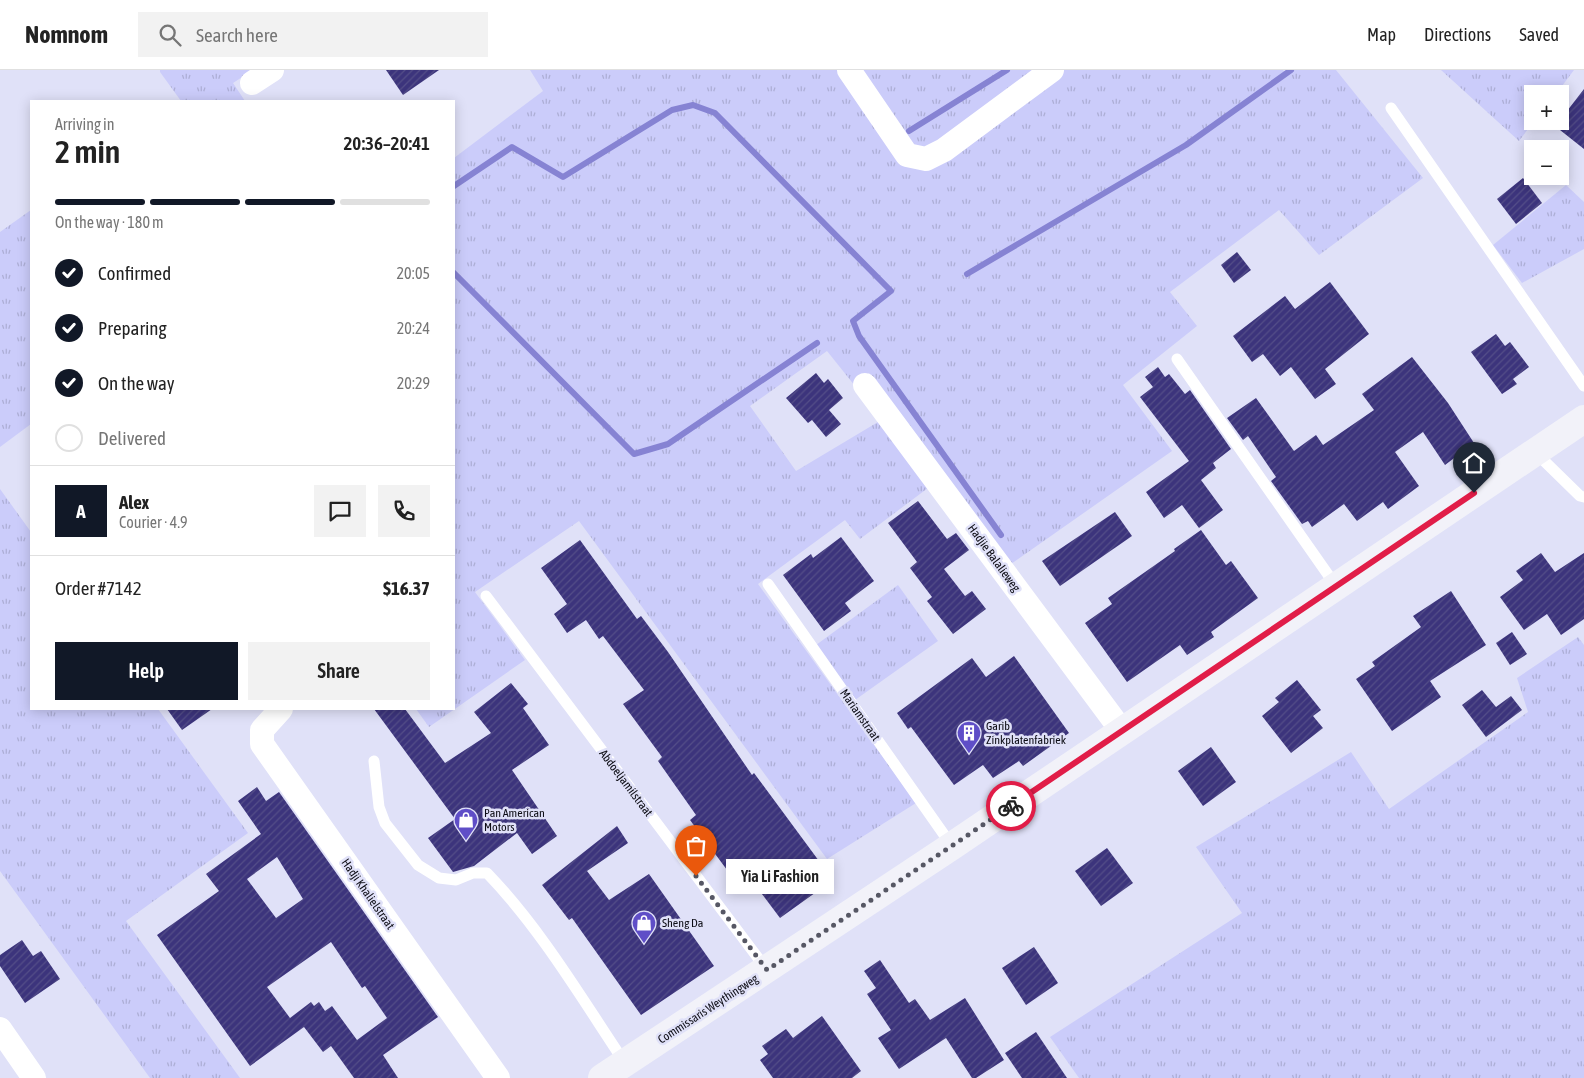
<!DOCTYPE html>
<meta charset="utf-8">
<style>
:root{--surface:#fff;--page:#f2f2f2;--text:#222;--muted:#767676;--line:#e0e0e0;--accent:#111827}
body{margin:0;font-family:"Asap Condensed",sans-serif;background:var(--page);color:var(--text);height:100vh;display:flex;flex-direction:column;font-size:19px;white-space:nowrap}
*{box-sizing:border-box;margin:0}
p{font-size:16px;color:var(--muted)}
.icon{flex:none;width:28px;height:28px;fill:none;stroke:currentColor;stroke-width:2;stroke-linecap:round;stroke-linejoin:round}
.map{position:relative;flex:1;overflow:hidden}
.panel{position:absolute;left:30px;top:30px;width:425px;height:610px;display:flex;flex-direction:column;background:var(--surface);border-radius:0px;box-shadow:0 2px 12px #0003}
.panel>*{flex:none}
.tools{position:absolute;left:1524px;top:15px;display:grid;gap:10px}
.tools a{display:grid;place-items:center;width:45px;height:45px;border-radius:0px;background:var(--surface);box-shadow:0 2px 12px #0003;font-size:25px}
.pin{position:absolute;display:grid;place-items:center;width:42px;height:42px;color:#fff;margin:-51px -21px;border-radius:50% 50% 50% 0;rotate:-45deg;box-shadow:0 0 5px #0007}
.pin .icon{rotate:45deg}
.courier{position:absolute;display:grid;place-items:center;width:50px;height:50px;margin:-25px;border:4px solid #e11d48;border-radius:50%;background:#fff;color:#222;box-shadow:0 1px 6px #0007}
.bubble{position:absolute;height:35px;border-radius:0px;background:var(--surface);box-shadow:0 2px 12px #0003;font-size:16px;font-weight:600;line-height:35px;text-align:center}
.summary em{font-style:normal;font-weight:600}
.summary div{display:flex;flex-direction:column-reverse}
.summary{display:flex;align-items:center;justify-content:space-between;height:85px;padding:0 25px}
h1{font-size:32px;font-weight:600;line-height:38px}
.bar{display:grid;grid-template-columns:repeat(4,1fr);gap:8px 5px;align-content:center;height:60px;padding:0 25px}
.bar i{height:6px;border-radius:4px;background:var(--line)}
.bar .selected{background:var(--accent)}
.bar p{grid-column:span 4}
.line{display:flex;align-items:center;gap:12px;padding:0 25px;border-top:1px solid var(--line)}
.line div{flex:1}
.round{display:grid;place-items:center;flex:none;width:52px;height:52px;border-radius:0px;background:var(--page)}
ol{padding:0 25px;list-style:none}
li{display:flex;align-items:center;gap:15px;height:55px}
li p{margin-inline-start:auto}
li .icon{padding:5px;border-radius:50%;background:var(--accent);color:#fff;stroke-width:4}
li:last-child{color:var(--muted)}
li i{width:28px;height:28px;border:2px solid var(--line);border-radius:50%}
.primary-button{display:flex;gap:10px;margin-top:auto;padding:10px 25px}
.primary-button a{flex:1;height:58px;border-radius:0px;background:var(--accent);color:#fff;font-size:20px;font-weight:600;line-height:58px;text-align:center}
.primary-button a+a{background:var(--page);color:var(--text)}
header{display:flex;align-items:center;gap:30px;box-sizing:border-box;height:70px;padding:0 25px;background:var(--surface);border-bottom:1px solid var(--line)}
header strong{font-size:24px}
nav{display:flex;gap:28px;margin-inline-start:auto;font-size:18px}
.search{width:350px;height:45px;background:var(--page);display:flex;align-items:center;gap:12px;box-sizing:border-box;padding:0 18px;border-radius:0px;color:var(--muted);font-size:19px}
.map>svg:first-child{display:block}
.grass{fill:url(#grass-tufts)}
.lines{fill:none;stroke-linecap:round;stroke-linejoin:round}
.stream{stroke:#8683d3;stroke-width:6}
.building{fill:url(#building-hatch);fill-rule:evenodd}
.service{stroke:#fff;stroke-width:11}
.minor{stroke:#fff;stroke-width:24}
.secondary{stroke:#f2f2f9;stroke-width:28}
.done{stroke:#565764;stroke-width:5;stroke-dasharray:0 9}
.route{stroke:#e11d48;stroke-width:6}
.labels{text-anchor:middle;stroke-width:5;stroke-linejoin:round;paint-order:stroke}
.street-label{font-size:12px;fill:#0c0c14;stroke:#e0e1f8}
.poi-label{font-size:12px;fill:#0c0c14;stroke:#e0e1f8;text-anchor:start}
</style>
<header>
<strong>Nomnom</strong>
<div class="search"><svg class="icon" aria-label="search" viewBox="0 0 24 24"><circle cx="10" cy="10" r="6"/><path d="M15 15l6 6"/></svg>Search here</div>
<nav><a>Map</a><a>Directions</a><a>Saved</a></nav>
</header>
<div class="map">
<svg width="1584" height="1008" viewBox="0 0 1584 1008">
<defs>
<pattern id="grass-tufts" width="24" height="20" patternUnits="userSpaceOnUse" patternTransform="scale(1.25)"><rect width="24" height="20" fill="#cbccfa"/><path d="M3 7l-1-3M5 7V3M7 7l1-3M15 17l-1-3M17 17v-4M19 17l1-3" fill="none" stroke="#adaed5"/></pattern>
<pattern id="building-hatch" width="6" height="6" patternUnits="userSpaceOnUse" patternTransform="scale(1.25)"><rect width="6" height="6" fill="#3c347c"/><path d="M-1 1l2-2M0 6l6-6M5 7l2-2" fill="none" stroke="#544e88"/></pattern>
</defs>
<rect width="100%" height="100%" fill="#e0e1f8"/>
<g class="grass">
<path d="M160 0H253L233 13 245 31H181L160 2Z"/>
<path d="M530 0H1283L1286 4 1291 0H1336L1423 108 1319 185 1279 140 1170 222 1197 256 1123 315 1172 381 1011 494 869 303 855 316 827 281 750 336 796 401 883 349 932 415 860 469 845 450 758 514 916 733 827 789 579 451 475 522 525 590 429 657 416 639H454V88L543 21Z"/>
<path d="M1441 0H1574L1556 24H1532V51H1534L1519 71Z"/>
<path d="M1566 115 1584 132V179L1522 213 1493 175Z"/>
<path d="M31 140V354L0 377V162Z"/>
<path d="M0 419 31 462V639H158L248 763 126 851 240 1008H150L0 801Z"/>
<path d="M898 515 938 571 855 630 816 575Z"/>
<path d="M1578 567 1584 575V1008H1079L1050 967 1242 843 1196 777 1351 682 1389 739 1528 642 1517 608Z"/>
</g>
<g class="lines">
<g class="stream">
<path d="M909 61 1007 0"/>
<path d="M454 116 512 77 563 107 672 40 693 35 715 43 891 221 853 251 859 266 1001 465"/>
<path d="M454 203 634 384 668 374 817 273"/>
<path d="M967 204 1186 75 1291 0"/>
</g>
</g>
<g class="building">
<path d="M386 0H439L403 25Z"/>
<path d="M1584 19V79L1560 60V36L1567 41Z"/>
<path d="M1523 108 1542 133 1516 154 1497 129Z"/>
<path d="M1237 182 1251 200 1234 213 1221 195Z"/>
<path d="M1330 212 1369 264 1325 299 1336 314 1315 329 1291 297 1280 306 1263 284 1252 292 1233 266 1285 226 1295 239Z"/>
<path d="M1496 264 1505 276 1510 272 1529 297 1513 309 1517 314 1502 324 1471 282Z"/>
<path d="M1412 287 1448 333 1474 373 1445 395 1423 362 1395 382 1419 416 1388 439 1383 432 1357 451 1344 434 1312 457 1308 451 1302 454 1271 411 1276 407 1248 366 1243 370 1227 348 1256 328 1294 381 1316 365 1323 375 1374 340 1362 324Z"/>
<path d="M1158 297 1165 307 1169 304 1185 324 1190 320 1231 379 1213 393 1216 398 1201 410 1223 440 1199 458 1182 435 1164 448 1146 422 1189 391 1140 327 1153 317 1145 307Z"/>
<path d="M816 303 824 313 828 309 843 328 829 340 841 354 826 367 812 350 808 353 786 328Z"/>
<path d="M918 431 947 469 956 463 969 480 944 499 965 526 972 521 986 539 953 564 927 531 932 527 910 498 917 492 888 453Z"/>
<path d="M1115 442 1132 466 1060 516 1042 491Z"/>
<path d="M1201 460 1226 495 1231 491 1258 528 1211 562 1214 567 1187 585 1180 575 1127 612 1085 553 1112 534 1108 528 1175 481 1174 479Z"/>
<path d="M841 467 874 511 845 533 851 541 824 561 783 505 811 484 813 488Z"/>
<path d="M580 470 637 549 641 546 668 582 752 705 754 703 833 810 780 848 741 796 730 804 690 750 696 745 658 691 662 687 623 634 644 620 603 566 599 569 586 550 567 563 554 544 567 534 541 498Z"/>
<path d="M1541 483 1555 502 1584 483V549L1561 565 1547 544 1524 560 1500 527 1523 510 1516 501Z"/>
<path d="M1451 521 1486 575 1430 611 1441 627 1392 661 1356 609 1375 596 1372 592 1421 557 1413 546Z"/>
<path d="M1512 562 1527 584 1510 595 1496 573Z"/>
<path d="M1014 586 1069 663 1023 696 1019 691 993 708 983 695 954 715 911 657 908 659 897 643 972 588 986 607Z"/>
<path d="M1297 610 1321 640 1313 646 1323 658 1291 683 1262 646 1279 632 1275 628Z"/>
<path d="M511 613 528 634 523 638 549 675 512 700 557 766 532 784 517 763 474 796 453 802 428 768 455 749 374 639H405L445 693 491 663 474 642Z"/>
<path d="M1482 620 1496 637 1511 626 1522 640 1486 667 1462 635Z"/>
<path d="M167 639H212L182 660Z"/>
<path d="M1211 677 1236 712 1203 736 1178 701Z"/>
<path d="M257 717 266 731 279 722 438 947 383 985 398 1008H354L331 976 323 982 304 957 250 996 157 865 219 821 206 804 261 764 238 731ZM277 787 303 829 276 848 247 809ZM331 872 362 918 365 916 387 948 357 970 332 936 325 941 319 932 314 936 311 932 290 948 267 917Z"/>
<path d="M617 756 628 773 587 801 609 830 649 804 714 896 641 945 572 848 569 850 542 815Z"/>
<path d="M1107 778 1133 813 1101 836 1075 801Z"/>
<path d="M22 870 33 886 41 881 60 909 25 933 0 896V885Z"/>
<path d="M1034 877 1058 913 1026 935 1002 898Z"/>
<path d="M880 890 909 933 915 929 930 950 965 928 1004 990 976 1008H972L946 968 899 999 878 968 891 960 867 924 876 918 864 901Z"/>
<path d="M822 946 861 1001 852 1008H773L760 990 768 984 762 976 786 959 793 968Z"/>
<path d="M1036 962 1067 1008H1022L1005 983Z"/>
</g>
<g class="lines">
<g class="service">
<path d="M1391 38 1584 316"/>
<path d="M1177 289 1336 516"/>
<path d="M1535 382 1580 426 1584 427"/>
<path d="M768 514 952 776"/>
<path d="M486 526 767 900"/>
<path d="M374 691 379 737 385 753 418 795 439 808 456 810 473 803H487C541 859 582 929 625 993"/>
</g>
<g class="minor">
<path d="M849 0 907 85 926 89 944 80 1052 0"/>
<path d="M252 13 272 0"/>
<path d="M865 315 1122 661"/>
<path d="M281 639 262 660V674L498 1008"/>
<path d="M0 959 34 1008"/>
</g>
<path class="secondary" d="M602 1008 952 776 1584 349"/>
</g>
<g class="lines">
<path class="done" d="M696 806 767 900 1011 736"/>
<path class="route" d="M1011 736 1474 423"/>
</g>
<defs>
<symbol id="building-pin" viewBox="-11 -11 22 30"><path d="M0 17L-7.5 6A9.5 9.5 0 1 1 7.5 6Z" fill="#5f4ec7" stroke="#e0e1f8"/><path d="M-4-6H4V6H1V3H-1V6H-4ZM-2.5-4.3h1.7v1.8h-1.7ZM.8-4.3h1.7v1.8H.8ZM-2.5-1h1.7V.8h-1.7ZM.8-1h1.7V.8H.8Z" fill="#fff"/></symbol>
<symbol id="shop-pin" viewBox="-11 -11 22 30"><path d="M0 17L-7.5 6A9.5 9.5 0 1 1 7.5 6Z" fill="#5f4ec7" stroke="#e0e1f8"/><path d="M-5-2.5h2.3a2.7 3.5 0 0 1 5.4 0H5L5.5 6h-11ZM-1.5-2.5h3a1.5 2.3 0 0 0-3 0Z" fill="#fff"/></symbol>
</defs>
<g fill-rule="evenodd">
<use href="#building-pin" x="955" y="649" width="28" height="38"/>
<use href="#shop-pin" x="452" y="736" width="28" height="38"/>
<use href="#shop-pin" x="630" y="839" width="28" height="38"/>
</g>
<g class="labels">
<g class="street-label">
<text transform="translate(994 488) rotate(54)" y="4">Hadjie Balalieweg</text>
<text transform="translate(860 645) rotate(55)" y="4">Mariamstraat</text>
<text transform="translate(626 713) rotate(53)" y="4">Abdoeljamilstraat</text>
<text transform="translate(368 824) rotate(55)" y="4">Hadji Khalielstraat</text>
<text transform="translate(708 939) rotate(-33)" y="4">Commissaris Weythingweg</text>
</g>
<g class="poi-label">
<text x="986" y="660">Garib<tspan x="986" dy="14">Zinkplatenfabriek</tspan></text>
<text x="484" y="747">Pan American<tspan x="484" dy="14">Motors</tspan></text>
<text x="662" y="857">Sheng Da</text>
</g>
</g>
</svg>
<div class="tools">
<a>+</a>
<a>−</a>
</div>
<div class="pin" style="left:696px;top:806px;background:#ea580c"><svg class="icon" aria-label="bag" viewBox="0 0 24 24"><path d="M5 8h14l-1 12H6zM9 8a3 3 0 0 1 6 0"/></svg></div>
<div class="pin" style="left:1474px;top:423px;background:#1f2937"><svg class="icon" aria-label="home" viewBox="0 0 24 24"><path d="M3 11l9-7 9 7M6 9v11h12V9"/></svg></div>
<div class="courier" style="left:1011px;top:736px"><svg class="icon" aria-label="bike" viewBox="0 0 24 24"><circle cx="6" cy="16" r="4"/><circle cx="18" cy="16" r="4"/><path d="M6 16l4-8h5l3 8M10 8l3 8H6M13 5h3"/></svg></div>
<div class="bubble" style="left:726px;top:789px;width:108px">Yia Li Fashion</div>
<section class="panel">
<div class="summary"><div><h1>2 min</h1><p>Arriving in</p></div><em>20:36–20:41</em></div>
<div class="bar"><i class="selected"></i><i class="selected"></i><i class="selected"></i><i></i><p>On the way · 180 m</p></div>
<ol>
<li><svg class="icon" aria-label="check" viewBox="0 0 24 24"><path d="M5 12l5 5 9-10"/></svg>Confirmed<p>20:05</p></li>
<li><svg class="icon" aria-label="check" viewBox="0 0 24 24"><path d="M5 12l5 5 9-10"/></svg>Preparing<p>20:24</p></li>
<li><svg class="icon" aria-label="check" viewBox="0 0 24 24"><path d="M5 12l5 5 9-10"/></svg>On the way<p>20:29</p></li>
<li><i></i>Delivered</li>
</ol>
<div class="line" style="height:90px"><b class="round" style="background:var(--accent);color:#fff">A</b><div><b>Alex</b><p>Courier · 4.9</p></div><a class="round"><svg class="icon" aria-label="chat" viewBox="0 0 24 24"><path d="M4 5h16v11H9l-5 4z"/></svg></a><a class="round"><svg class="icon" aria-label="phone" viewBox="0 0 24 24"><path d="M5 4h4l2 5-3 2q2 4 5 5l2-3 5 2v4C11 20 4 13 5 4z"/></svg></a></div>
<div class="line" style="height:65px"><div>Order #7142</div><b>$16.37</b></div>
<div class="primary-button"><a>Help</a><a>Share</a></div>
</section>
</div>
